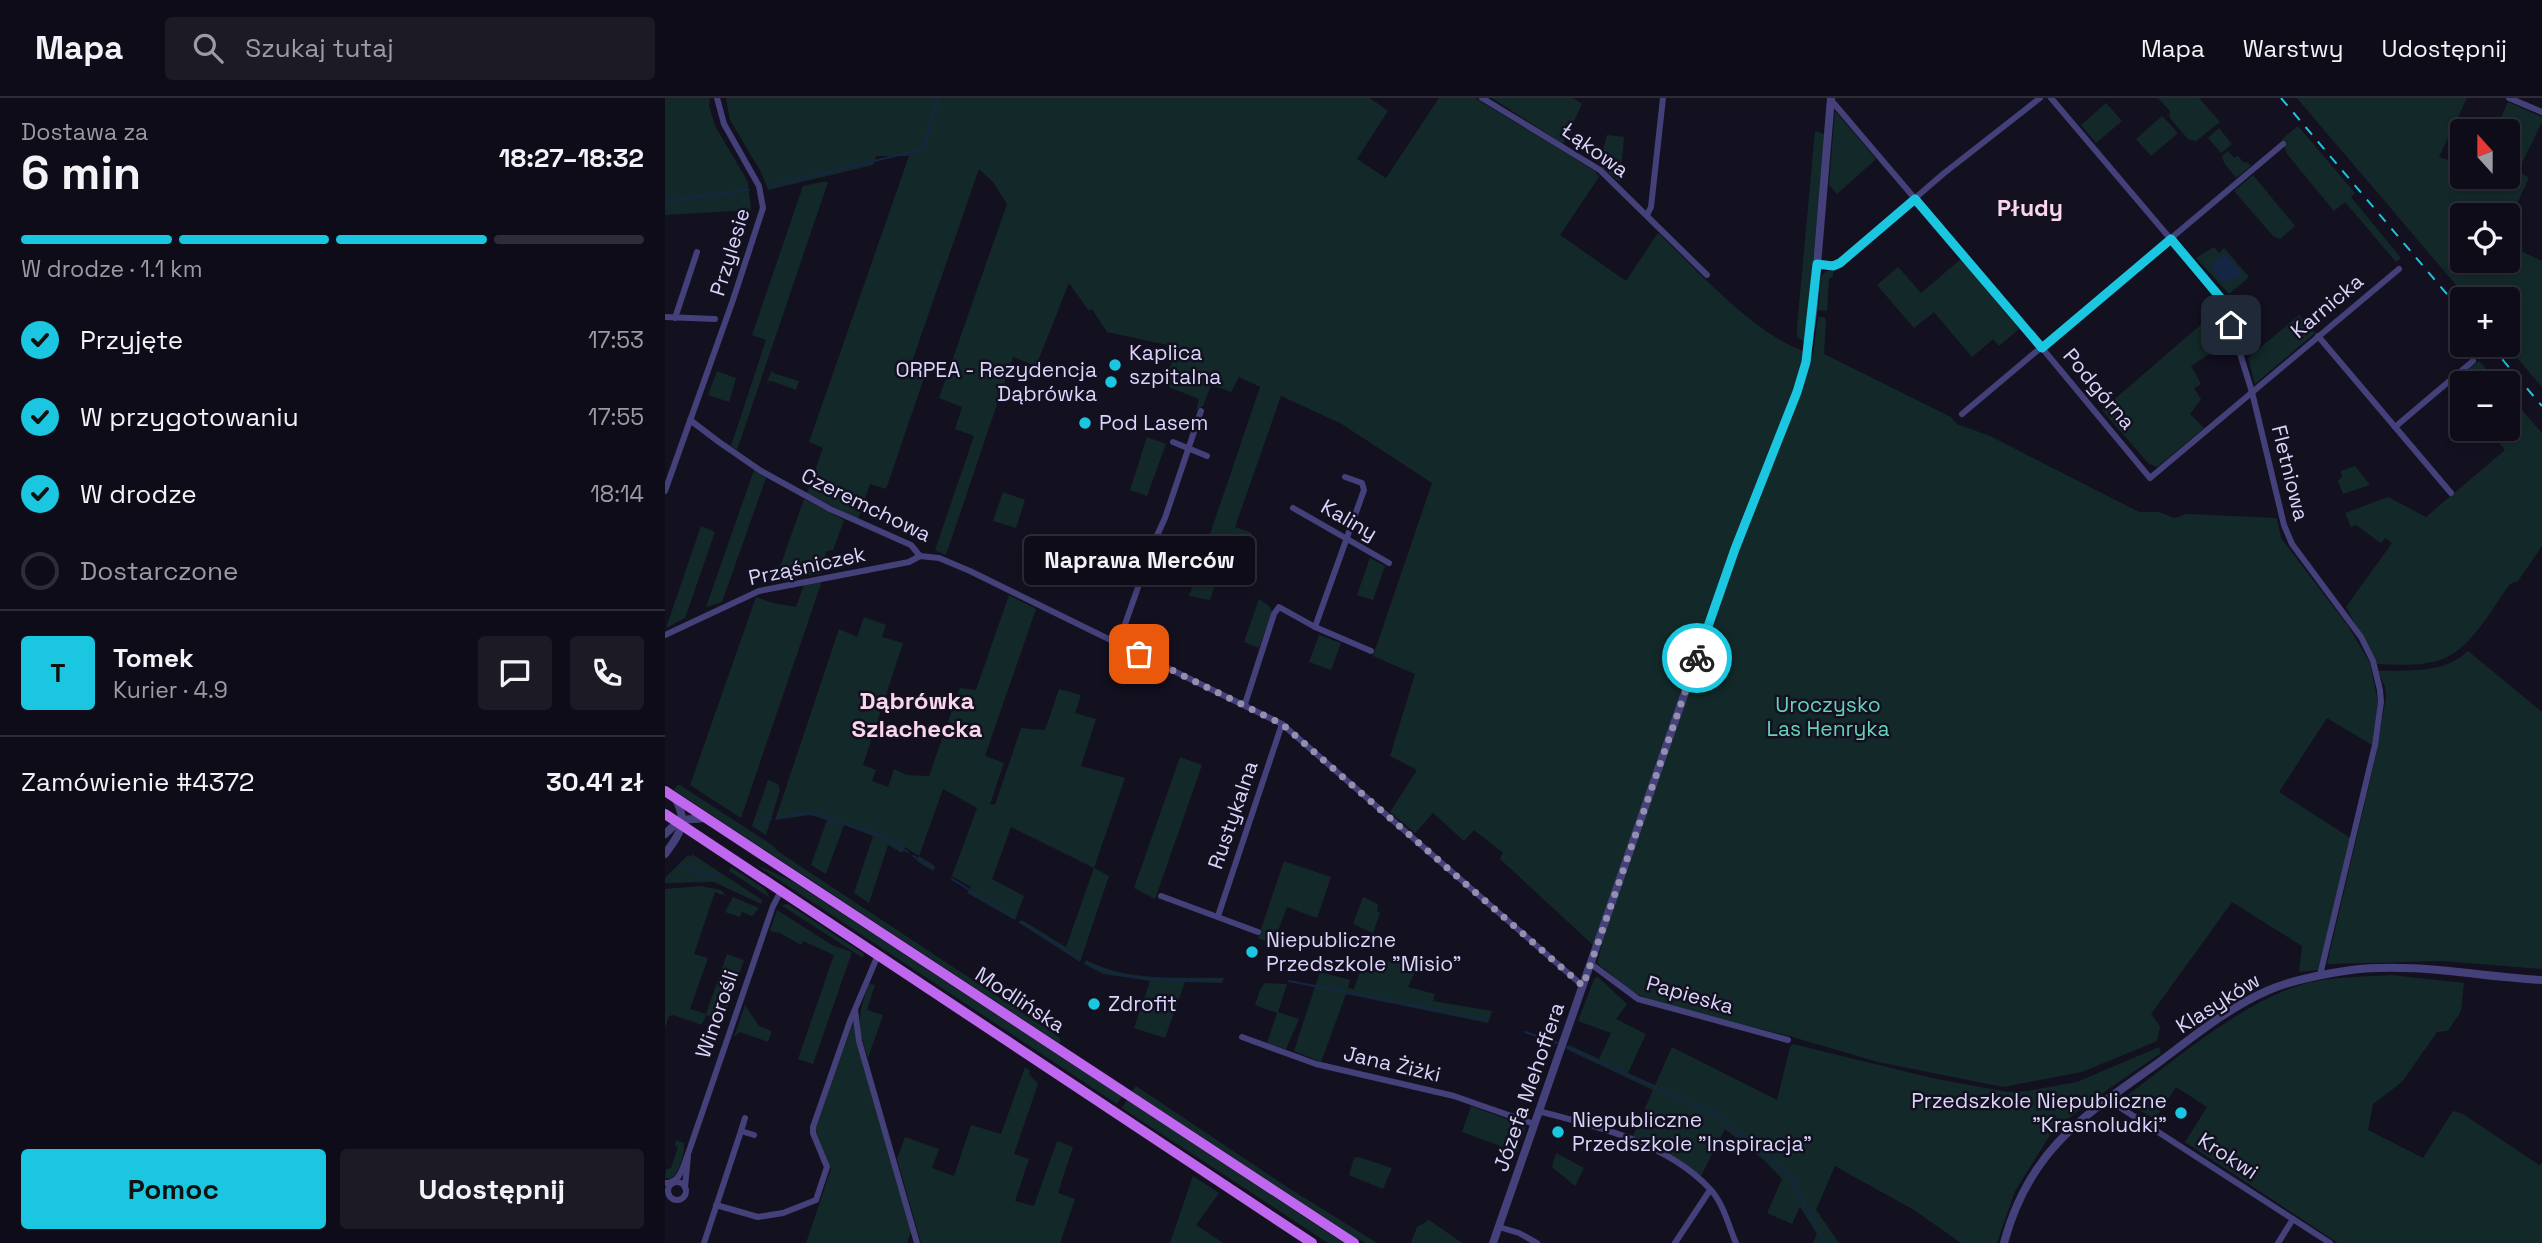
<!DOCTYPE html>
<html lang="pl">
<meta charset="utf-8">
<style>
:root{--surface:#0e0c18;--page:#1c1a25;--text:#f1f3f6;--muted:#9b9ba2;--line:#2e2c37;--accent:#1ac6e0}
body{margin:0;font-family:"Space Grotesk",sans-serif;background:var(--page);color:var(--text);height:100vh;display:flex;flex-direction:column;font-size:26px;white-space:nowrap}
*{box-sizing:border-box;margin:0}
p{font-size:23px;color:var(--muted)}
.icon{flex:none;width:38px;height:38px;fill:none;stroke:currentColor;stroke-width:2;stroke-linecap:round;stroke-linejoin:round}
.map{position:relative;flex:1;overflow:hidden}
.drawer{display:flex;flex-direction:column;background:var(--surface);width:665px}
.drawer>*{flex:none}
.needle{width:46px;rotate:339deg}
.controls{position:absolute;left:1785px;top:21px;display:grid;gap:14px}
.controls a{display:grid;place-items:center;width:70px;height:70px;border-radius:7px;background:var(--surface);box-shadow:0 4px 10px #0003,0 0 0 2px var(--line);font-size:35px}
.pin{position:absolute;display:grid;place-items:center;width:60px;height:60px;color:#fff;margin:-30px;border-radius:14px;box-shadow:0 4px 10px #0006}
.courier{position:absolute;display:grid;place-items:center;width:70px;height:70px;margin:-35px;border:5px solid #1ac6e0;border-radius:50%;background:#fff;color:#222;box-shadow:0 2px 9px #0007}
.bubble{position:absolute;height:49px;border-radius:7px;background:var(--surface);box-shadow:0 4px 10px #0003,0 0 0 2px var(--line);font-size:23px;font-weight:800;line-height:49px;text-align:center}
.head em{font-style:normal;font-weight:800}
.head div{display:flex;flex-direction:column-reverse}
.head{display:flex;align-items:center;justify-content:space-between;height:119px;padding:0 21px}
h1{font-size:46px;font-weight:800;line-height:52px}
.bar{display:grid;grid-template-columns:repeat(4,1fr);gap:10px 7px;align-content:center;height:84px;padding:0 21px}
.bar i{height:9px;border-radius:5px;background:var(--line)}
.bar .active{background:var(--accent)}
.bar p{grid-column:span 4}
.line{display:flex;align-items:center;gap:18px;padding:0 21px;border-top:2px solid var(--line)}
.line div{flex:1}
.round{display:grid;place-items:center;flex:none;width:74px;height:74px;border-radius:7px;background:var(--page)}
ol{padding:0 21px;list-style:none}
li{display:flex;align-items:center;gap:21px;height:77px}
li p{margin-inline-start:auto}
li .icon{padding:7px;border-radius:50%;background:var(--accent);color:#111;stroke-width:4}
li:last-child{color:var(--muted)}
li i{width:38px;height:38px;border:4px solid var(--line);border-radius:50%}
.action{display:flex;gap:14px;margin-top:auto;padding:14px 21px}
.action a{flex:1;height:80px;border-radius:7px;background:var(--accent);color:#111;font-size:28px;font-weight:800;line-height:80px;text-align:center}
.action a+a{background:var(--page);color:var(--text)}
header{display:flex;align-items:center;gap:42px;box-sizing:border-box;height:98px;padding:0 35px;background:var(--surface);border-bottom:2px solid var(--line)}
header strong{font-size:33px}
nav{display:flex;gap:38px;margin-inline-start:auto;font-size:24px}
.search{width:490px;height:63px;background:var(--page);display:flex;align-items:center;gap:18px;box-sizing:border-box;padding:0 24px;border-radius:7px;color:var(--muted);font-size:26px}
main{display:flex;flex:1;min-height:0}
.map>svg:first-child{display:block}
.green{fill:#132929}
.water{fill:#152645}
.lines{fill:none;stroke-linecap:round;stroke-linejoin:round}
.stream{stroke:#152645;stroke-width:2}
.minor{stroke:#44407a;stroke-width:6}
.tertiary{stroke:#44407a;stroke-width:8}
.primary{stroke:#bf67ee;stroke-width:10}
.rail{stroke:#1ac6e0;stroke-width:2;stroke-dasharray:10 9;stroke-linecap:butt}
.done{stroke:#948fae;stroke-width:7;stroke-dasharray:0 12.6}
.route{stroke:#1ac6e0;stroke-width:9}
.poi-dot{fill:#1ac6e0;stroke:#131020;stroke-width:2.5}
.labels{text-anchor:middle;stroke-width:5;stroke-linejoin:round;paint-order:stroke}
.street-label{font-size:21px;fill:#d9d4fa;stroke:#131020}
.poi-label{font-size:21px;fill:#d9d4fa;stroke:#131020;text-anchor:start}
.park-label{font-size:21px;fill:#68d1ba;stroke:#131020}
.neighbourhood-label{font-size:23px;font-weight:bold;fill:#fad6ec;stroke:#131020}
.quarter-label{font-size:24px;font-weight:bold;fill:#fad6ec;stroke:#131020}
</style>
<header>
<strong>Mapa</strong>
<div class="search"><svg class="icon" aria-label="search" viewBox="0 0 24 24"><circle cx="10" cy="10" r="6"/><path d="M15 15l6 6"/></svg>Szukaj tutaj</div>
<nav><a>Mapa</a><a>Warstwy</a><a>Udostępnij</a></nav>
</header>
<main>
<section class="drawer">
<div class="head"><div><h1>6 min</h1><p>Dostawa za</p></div><em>18:27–18:32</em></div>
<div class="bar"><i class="active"></i><i class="active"></i><i class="active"></i><i></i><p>W drodze · 1.1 km</p></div>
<ol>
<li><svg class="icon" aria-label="check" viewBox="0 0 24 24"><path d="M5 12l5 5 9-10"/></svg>Przyjęte<p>17:53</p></li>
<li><svg class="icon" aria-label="check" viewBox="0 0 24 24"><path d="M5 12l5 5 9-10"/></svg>W przygotowaniu<p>17:55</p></li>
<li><svg class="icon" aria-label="check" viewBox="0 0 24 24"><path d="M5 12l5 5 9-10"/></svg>W drodze<p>18:14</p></li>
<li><i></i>Dostarczone</li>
</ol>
<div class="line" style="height:126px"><b class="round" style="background:var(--accent);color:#111">T</b><div><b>Tomek</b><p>Kurier · 4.9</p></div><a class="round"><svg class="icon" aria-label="chat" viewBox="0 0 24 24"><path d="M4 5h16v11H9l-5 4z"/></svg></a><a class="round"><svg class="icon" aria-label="phone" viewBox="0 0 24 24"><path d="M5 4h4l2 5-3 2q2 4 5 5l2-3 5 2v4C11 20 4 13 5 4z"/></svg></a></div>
<div class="line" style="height:91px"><div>Zamówienie #4372</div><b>30.41 zł</b></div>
<div class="action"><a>Pomoc</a><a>Udostępnij</a></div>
</section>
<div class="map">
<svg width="1877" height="1145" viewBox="0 0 1877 1145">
<rect width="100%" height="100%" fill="#131020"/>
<g class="green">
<path d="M0 0H45L44 8 50 28 83 84 86 112 0 117Z"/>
<path d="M61 0H705L723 13 692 61 721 80 774 0H810L930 73 934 79 895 137 961 183 993 135C1035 174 1093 242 1148 256L1153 219H1159L1161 222 1159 256 1286 319 1292 326 1325 338 1474 414H1494L1509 420 1522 416 1612 420 1616 440 1683 528 1705 565 1713 604 1707 647 1662 620 1614 694 1687 741 1653 872 1634 874 1637 848 1567 804 1486 916 1495 928 1492 943 1417 974 1338 989 1213 964 1124 938 1002 908 969 895 932 865 937 846 928 847 835 761 838 755 809 732 799 743 768 715 750 735 725 714 752 672 725 658 750 576 708 558 767 385 675 325 616 298 570 429 587 435 569 485 554 477 545 502 524 498 595 289 574 279 566 294 546 287 538 308 531 312 534 301 499 287 512 249 442 234 427 211 424 213 404 185 371 268 348 259 281 457 270 452 309 338 290 331 297 309 274 300 342 106 328 84 314 71 243 275 259 280 221 391 205 386 193 421 142 395 158 350 144 344 244 58H211L208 67 103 92 96 74 65 22Z"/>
<path d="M827 0H908L917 6 898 46Z"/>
<path d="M1493 0H1534L1555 24 1531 43 1523 41 1504 19 1505 13Z"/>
<path d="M1632 0H1802L1774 59 1797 66V79H1843V33H1830L1843 4 1877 19V24L1853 73 1864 80 1843 125V117H1797V163H1843V147L1877 163V289L1841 247 1843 201H1803Z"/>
<path d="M1441 5 1457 23 1431 45 1416 27Z"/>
<path d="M1170 13 1211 61 1172 96 1164 87Z"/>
<path d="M1497 18 1513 35 1486 58 1471 41Z"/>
<path d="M1633 28 1690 95 1686 99 1736 160 1731 164 1680 104 1669 113 1622 56 1617 41Z"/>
<path d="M1554 30 1567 46 1556 55 1543 40Z"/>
<path d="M1150 33 1159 36 1141 245 1132 239V229Z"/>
<path d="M942 37 959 39 955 84 934 67Z"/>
<path d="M1563 53 1569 60 1573 58 1579 65 1582 64 1586 68 1571 80 1559 65 1557 58Z"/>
<path d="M1588 77 1630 128 1615 141 1608 138 1569 93Z"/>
<path d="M156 84H163L72 352 66 348 101 242 87 237 138 88Z"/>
<path d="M1549 149 1554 155 1559 150 1584 179 1564 196 1531 160Z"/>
<path d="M1296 161 1354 231 1334 248 1328 241 1307 259 1269 214 1249 230 1212 187 1233 169 1256 195Z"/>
<path d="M1162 173H1168V178L1164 181 1162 213 1153 212 1156 178Z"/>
<path d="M1554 211 1566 242 1526 268 1536 286 1529 290 1536 301 1525 316 1539 330 1492 369 1484 366 1437 312Z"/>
<path d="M1634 217 1650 235 1590 286 1583 260Z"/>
<path d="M1814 263 1834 285H1797V302L1784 287Z"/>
<path d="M107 272 108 275 134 283 131 292 106 283 102 284Z"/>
<path d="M52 273 71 280 64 304 43 297Z"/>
<path d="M1843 296 1877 335V448L1853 483 1845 486C1827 510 1810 544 1784 558 1764 569 1734 567 1712 566L1681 509 1727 445 1720 440 1716 445 1691 427 1686 429 1680 415 1723 399 1761 419 1840 352 1822 331H1843Z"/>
<path d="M482 339 501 346 482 398 465 392Z"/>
<path d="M1690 368 1705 387 1678 396 1673 383 1677 379 1676 373Z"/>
<path d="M89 372 101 380 57 504 41 509Z"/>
<path d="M338 394 360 402 351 430 328 423Z"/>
<path d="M139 401 179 422 168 452 161 453 157 475 110 483Z"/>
<path d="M36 428 50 434 20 520 1 530Z"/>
<path d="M500 437 502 443 515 447 512 456 491 449Z"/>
<path d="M705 460 720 468 708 502 692 497Z"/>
<path d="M157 483 76 720 25 687 91 499 108 505 131 509 139 487Z"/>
<path d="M344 497 371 511 320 658 339 665 325 706 330 707 356 630 380 632 394 591 416 597 410 615 431 621 416 668 460 680 429 770 444 778 415 864 353 824 357 822 401 849 429 770 346 729 327 781 359 798 350 822 302 795 306 789 287 778 312 710 278 691 254 758 270 768 268 773 252 763 254 758 240 749 237 755 223 747 204 805 189 795 208 738 179 727 161 776 146 767 162 722 145 717 110 722 174 531 192 539 199 519 221 527 217 539 238 545 198 667 211 672 207 683 223 689 229 671 242 677 264 678 295 590 311 592Z"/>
<path d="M594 501 604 508 607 514 594 550 579 544Z"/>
<path d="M654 537 676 545 666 572 644 564Z"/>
<path d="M1803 553 1877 614V871L1777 863 1662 866 1711 657 1721 599 1720 589 1713 573C1745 572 1779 576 1803 553Z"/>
<path d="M515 659 537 667 490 801 469 790Z"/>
<path d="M103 682 113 686 115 692 101 737 87 728Z"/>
<path d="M12 687H15L107 747 114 754 394 939 396 943 394 945 9 692Z"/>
<path d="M27 756 97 802 96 806 49 784 0 785V780L23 757 26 759Z"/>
<path d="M619 763 666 779 652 820 622 809 608 846 593 840Z"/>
<path d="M90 766 127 783 457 999 452 1006Z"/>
<path d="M66 769 100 791 105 800 64 773Z"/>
<path d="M35 788 56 792 61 798 50 794 29 856 43 860 25 911 41 916 62 856 79 862 58 922 41 917 37 927 8 917 4 918 0 930V791Z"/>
<path d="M68 799 94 810 87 818 77 814 75 819 60 814Z"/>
<path d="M698 799 713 806 712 813 715 815 708 835 688 826Z"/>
<path d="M123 806 199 856 198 860 116 807Z"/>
<path d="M112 812 167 847 187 854 148 966 133 961 169 857 138 843 136 847 115 835 105 833Z"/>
<path d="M421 862C463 884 512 879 559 880L557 885 520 884 500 940 469 930 485 883 438 876 419 866Z"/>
<path d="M699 862 732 864 752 869 743 889 770 896 768 903 827 913 823 925 681 896 656 964 629 953 655 874 685 882 683 890 689 891Z"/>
<path d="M1727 877 1799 885 1796 913 1783 933 1772 934 1737 984 1708 1006 1703 1032 1758 1060 1788 1013 1798 1016 1874 1067 1877 1065V1145H1673L1520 1044 1542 1009 1511 989 1490 1021 1456 1002C1509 963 1569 910 1632 888 1662 878 1696 879 1727 877Z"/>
<path d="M933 879 962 906 951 921 981 936 963 975 990 987 1007 949 1112 1002 1125 949 1128 946 1267 980 1342 994 1362 993 1412 984 1494 949 1496 955 1426 1003 1387 1034 1350 1093 1332 1145H1296L1249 1112 1170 1068 1151 1112 1174 1145H1148L1152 1136 1135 1109 1127 1126 1102 1115 1117 1081 1100 1063 1060 1031 1036 1078 1002 1055 967 1040 988 992 901 951 904 947 934 961 946 935 913 923 929 881Z"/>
<path d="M600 885 622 886 613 914 634 921 621 951 602 945 612 915 590 907 596 890Z"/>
<path d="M204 886 210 887 202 912 218 917 203 960C192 927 192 919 204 886Z"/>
<path d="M80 907 94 928 107 933 103 944 75 934 69 939Z"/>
<path d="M189 922 246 1133 242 1145H141L166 1071 150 1031Z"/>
<path d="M360 969 365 973 364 976 373 986 349 1056 364 1061 350 1103 369 1108 392 1043 408 1049 393 1095 410 1101 395 1145H256L232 1061 240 1039 274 1051 267 1070 289 1078 306 1027 336 1036Z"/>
<path d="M471 988 622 1089 712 1145H701L686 1137 467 993Z"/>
<path d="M462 1002 679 1145H663L457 1010Z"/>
<path d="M806 1008 861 1028 857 1041 851 1040 849 1048 854 1050 852 1054 797 1034Z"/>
<path d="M11 1042 19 1045C20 1055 14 1076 5 1081L0 1080 1 1071 6 1070 13 1049 10 1048Z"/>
<path d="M891 1055 919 1070 910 1088 887 1069Z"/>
<path d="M693 1059 727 1070 718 1091 684 1077 689 1060Z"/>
<path d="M528 1078 554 1095 531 1127 558 1145H505Z"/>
<path d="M764 1122 797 1145H746L752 1129Z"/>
</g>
<path class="water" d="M1559 157 1564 159 1576 174 1574 180 1561 184 1555 182 1547 171 1549 163Z"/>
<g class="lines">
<g class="stream">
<path d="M103 88 255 52 259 48 273 0"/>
<path d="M0 103 84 92"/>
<path d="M113 719 147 715 213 737 243 754"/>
<path d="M91 729 97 723 106 721"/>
<path d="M248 758 269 770"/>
<path d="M18 766 39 777 54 776"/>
<path d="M287 781 349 820"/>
<path d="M355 824 415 861"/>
<path d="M421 865C463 885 511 882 557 882"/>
<path d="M624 883 819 921"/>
<path d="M860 934 892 945"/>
<path d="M902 949 1056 1019 1125 1078 1160 1145"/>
</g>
<g class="minor">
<path d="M817 0 935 72 1042 177"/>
<path d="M1386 0 1559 204 1587 294 1619 427 1627 446 1696 539 1708 563 1715 592 1716 604 1710 647 1655 877"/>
<path d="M1844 0 1877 14"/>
<path d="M1166 2 1377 250 1485 380 1734 171"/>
<path d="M982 117 986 109 998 0"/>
<path d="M1152 166 1168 168 1181 160 1278 76 1375 0"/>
<path d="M0 219 50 221"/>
<path d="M10 220 32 154"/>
<path d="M1653 238 1786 395"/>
<path d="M1297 316 1618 46"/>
<path d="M25 322 54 344 96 373 165 411 246 447 255 458"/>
<path d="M1730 329 1808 263"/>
<path d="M508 344 542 358"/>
<path d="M0 393 68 202 98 110 94 88 59 26 52 0"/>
<path d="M628 410 724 465"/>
<path d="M255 458 274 460 305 473 617 626 918 888"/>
<path d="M650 529 699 392 697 385 680 379"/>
<path d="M0 537 94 493 244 464 255 458"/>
<path d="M453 546 489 444 500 420 536 313"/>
<path d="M580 606 609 516 614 509 650 529 706 553"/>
<path d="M496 798 593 834"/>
<path d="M553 818 617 626"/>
<path d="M926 866 973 901 1123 942"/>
<path d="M190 912 194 943 252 1145"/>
<path d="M577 939 651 966 789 998 869 1026"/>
<path d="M1442 1001 1665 1145"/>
<path d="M873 1013C932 1028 1002 1045 1045 1091 1059 1106 1063 1127 1071 1145"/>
<path d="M80 1020 76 1033 89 1037"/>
<circle cx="12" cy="1093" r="9"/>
<path d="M0 1085C16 1086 19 1065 24 1053L108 808 116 793"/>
<path d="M20 1089 23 1058"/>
<path d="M51 1107 93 1119 118 1115 151 1102 162 1069 148 1035V1029L185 923 213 857"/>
<path d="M834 1129 854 1135 872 1145"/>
<path d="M39 1145 76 1033"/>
<path d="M1010 1145 1045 1092"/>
<path d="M1613 1145 1628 1121"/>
</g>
<g class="tertiary">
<path d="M0 736 15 722 41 720"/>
<path d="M0 756C15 736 24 724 10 700"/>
<path d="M828 1145 1070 451 1132 294 1141 264 1148 215 1166 0"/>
<path d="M1339 1145C1364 1051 1419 1018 1493 965 1528 939 1564 909 1604 892 1630 881 1658 876 1686 872 1747 864 1816 879 1877 882"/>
</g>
<g class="primary">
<path d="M0 693 689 1145"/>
<path d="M0 716 647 1145"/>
</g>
<g class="rail">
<path d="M1616 0 1797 214"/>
<path d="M1825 247 1877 308"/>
</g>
</g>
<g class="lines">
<path class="done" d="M474 556 617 626 918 888 1032 560"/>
<path class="route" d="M1032 560 1070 451 1132 294 1141 264 1152 166 1168 168 1175 165 1250 101 1377 250 1506 141 1559 204 1566 227"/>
</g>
<g class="poi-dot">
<circle cx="450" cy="267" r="7"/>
<circle cx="446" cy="284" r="7"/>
<circle cx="420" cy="325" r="7"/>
<circle cx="587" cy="854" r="7"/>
<circle cx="429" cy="906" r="7"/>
<circle cx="1516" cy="1015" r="7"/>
<circle cx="893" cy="1034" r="7"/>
</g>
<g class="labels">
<g class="street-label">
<text transform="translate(930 52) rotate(36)" y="7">Łąkowa</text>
<text transform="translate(65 154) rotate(-73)" y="7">Przylesie</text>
<text transform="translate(1662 208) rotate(-40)" y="7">Karnicka</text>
<text transform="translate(1434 291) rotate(50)" y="7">Podgórna</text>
<text transform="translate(1625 375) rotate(76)" y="7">Fletniowa</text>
<text transform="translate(201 407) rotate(26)" y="7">Czeremchowa</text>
<text transform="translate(684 422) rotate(30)" y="7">Kaliny</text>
<text transform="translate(142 468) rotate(-12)" y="7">Prząśniczek</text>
<text transform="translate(568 717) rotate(-71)" y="7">Rustykalna</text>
<text transform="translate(1025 897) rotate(16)" y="7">Papieska</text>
<text transform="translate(355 902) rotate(33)" y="7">Modlińska</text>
<text transform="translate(1553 905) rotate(-32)" y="7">Klasyków</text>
<text transform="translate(52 916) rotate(-71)" y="7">Winorośli</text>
<text transform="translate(727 966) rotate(13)" y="7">Jana Żiżki</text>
<text transform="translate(864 989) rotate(-71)" y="7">Józefa Mehoffera</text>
<text transform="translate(1563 1058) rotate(33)" y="7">Krokwi</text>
</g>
<g class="poi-label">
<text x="464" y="262">Kaplica<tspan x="464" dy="24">szpitalna</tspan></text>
<text x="432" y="279" text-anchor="end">ORPEA - Rezydencja<tspan x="432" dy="24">Dąbrówka</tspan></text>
<text x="434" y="332">Pod Lasem</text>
<text x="601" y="849">Niepubliczne<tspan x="601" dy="24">Przedszkole "Misio"</tspan></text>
<text x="443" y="913">Zdrofit</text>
<text x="1502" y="1010" text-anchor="end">Przedszkole Niepubliczne<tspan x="1502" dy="24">"Krasnoludki"</tspan></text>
<text x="907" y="1029">Niepubliczne<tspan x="907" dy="24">Przedszkole "Inspiracja"</tspan></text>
</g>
<g class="park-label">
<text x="1163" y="614">Uroczysko<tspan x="1163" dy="24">Las Henryka</tspan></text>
</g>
<g class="neighbourhood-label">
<text x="1365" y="118">Płudy</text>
</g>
<g class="quarter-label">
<text x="252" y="611">Dąbrówka<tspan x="252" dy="28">Szlachecka</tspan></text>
</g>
</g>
</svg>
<div class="controls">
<a><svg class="needle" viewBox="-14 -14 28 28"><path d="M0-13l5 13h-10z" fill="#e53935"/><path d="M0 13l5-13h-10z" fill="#9b9ba2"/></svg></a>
<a><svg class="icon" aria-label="locate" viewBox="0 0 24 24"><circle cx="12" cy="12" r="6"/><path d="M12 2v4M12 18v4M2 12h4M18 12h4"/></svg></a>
<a>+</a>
<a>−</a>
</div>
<div class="pin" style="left:474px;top:556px;background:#ea580c"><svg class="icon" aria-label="bag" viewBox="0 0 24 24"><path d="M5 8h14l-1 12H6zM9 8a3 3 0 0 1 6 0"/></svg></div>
<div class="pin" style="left:1566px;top:227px;background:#1f2937"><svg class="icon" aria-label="home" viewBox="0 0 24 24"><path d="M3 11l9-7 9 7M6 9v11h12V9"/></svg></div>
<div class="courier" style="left:1032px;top:560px"><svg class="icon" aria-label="bike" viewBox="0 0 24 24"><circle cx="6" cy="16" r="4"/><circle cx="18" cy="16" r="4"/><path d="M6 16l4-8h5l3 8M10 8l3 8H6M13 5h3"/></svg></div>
<div class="bubble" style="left:359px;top:438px;width:231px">Naprawa Merców</div>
</div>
</main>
